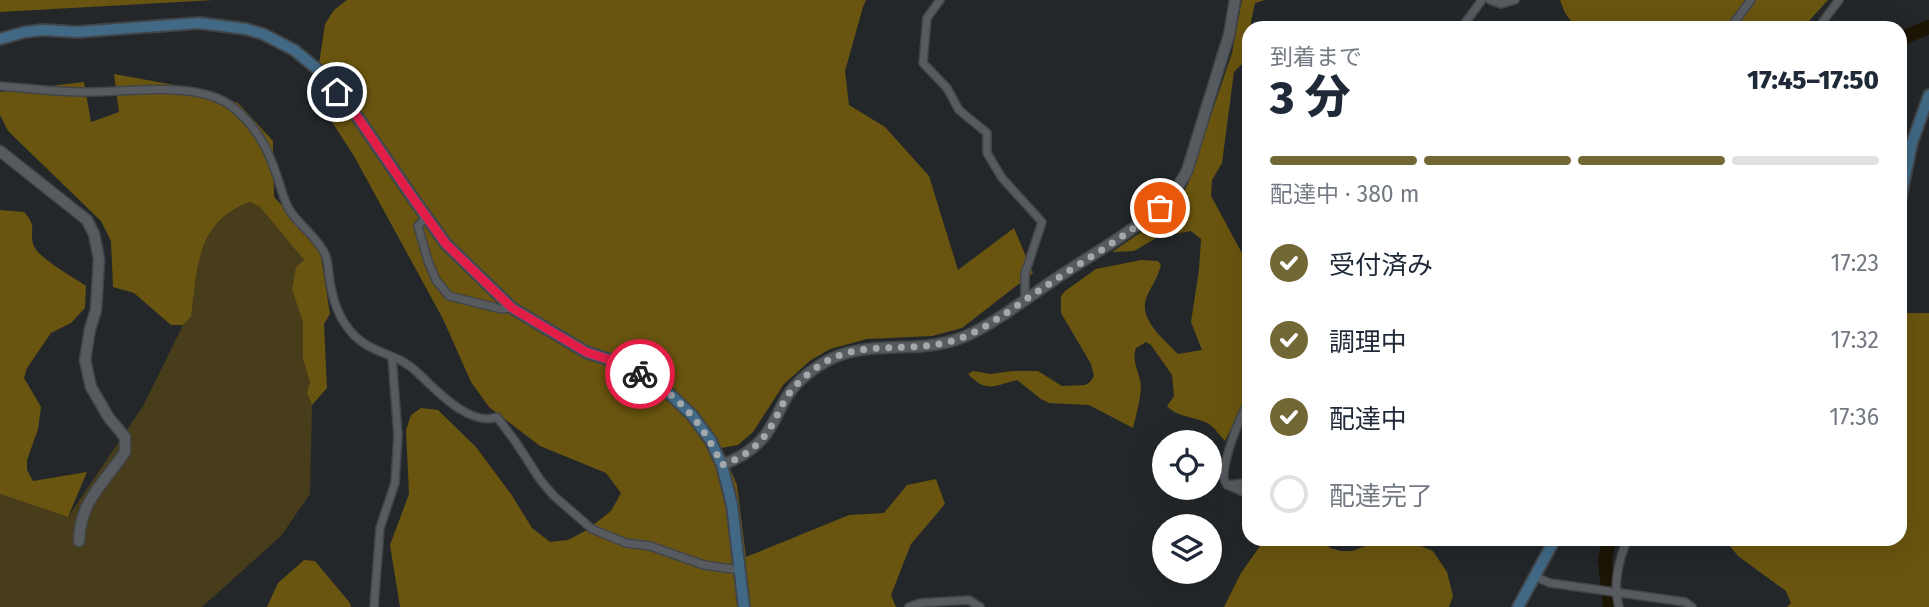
<!DOCTYPE html>
<html lang="ja">
<meta charset="utf-8">
<style>
:root{--surface:#fff;--page:#f2f2f3;--text:#1f2937;--muted:#747a83;--line:#e0e1e3;--accent:#726836}
body{margin:0;font-family:"Fira Sans","Noto Sans JP",sans-serif;background:var(--page);color:var(--text);height:100vh;display:flex;flex-direction:column;font-size:26px;white-space:nowrap}
*{box-sizing:border-box;margin:0}
p{font-size:23px;color:var(--muted)}
.icon{flex:none;width:38px;height:38px;fill:none;stroke:currentColor;stroke-width:2;stroke-linecap:round;stroke-linejoin:round}
.map{position:relative;flex:1;overflow:hidden}
.side{position:absolute;left:1242px;top:21px;width:665px;height:525px;display:flex;flex-direction:column;background:var(--surface);border-radius:21px;box-shadow:0 7px 28px #0002}
.side>*{flex:none}
.tools{position:absolute;left:1152px;top:430px;display:grid;gap:14px}
.tools a{display:grid;place-items:center;width:70px;height:70px;border-radius:50%;background:var(--surface);box-shadow:0 7px 28px #0002;font-size:35px}
.pin{position:absolute;display:grid;place-items:center;width:60px;height:60px;color:#fff;margin:-30px;border:4px solid #fff;border-radius:50%;box-shadow:0 2px 7px #0007}
.courier{position:absolute;display:grid;place-items:center;width:70px;height:70px;margin:-35px;border:5px solid #e11d48;border-radius:50%;background:#fff;color:#222;box-shadow:0 2px 9px #0007}
.headline em{font-style:normal;font-weight:800}
.headline div{display:flex;flex-direction:column-reverse}
.headline{display:flex;align-items:center;justify-content:space-between;height:119px;padding:0 28px}
h1{font-size:46px;font-weight:800;line-height:52px}
.bar{display:grid;grid-template-columns:repeat(4,1fr);gap:10px 7px;align-content:center;height:84px;padding:0 28px}
.bar i{height:9px;border-radius:5px;background:var(--line)}
.bar .on{background:var(--accent)}
.bar p{grid-column:span 4}
ol{padding:0 28px;list-style:none}
li{display:flex;align-items:center;gap:21px;height:77px}
li p{margin-inline-start:auto}
li .icon{padding:7px;border-radius:50%;background:var(--accent);color:#fff;stroke-width:4}
li:last-child{color:var(--muted)}
li i{width:38px;height:38px;border:4px solid var(--line);border-radius:50%}
.map>svg:first-child{display:block}
.green{fill:#473d1a}
.forest{fill:#69550f}
.lines{fill:none;stroke-linecap:round;stroke-linejoin:round}
.river{stroke:#1c1503;stroke-width:14}
.minor-casing{stroke:#424548;stroke-width:10}
.tertiary-casing{stroke:#424548;stroke-width:13}
.secondary-casing{stroke:#424548;stroke-width:14}
.minor{stroke:#575b60;stroke-width:7}
.tertiary{stroke:#575b60;stroke-width:10}
.secondary{stroke:#416985;stroke-width:10}
.done{stroke:#a5a8ab;stroke-width:7;stroke-dasharray:0 12.6}
.route{stroke:#e11d48;stroke-width:9}
</style>
<div class="map">
<svg width="1929" height="607" viewBox="0 0 1929 607">
<rect width="100%" height="100%" fill="#23272a"/>
<path class="green" d="M250 202 260 207 304 260 292 290 303 322 304 333 303 359 310 382 307 393 312 405 310 494 281 536 202 607H0V494L68 517 143 406 183 325 191 317C198 269 195 222 250 202Z"/>
<g class="forest">
<path d="M0 0H214L0 12Z"/>
<path d="M347 0H866L863 7 845 71 849 105 885 127 929 176 958 270 1014 228 1033 273 962 328 932 336 867 339 830 349 811 360 784 384 753 432 738 445 721 448 737 485 746 557 849 515 884 513 907 485 936 479 945 504 911 544 891 595 896 607H400L390 545 409 494 406 430 411 415 421 408 438 410 476 447 511 494 532 528 550 542 568 540 587 530 611 511 621 493 606 473 540 446 489 407 471 382 443 319 354 156 332 122 321 91 318 71 325 24 334 10Z"/>
<path d="M1242 0H1265L1255 3 1242 64 1234 72 1222 163 1212 180 1211 196 1249 266 1250 391 1225 441C1220 436 1215 428 1209 424 1195 416 1178 418 1167 406L1174 396 1172 375 1151 345 1146 342 1136 348C1131 363 1141 374 1141 388 1140 401 1136 416 1133 428L1089 405 1049 403 1041 399 1017 380C994 386 986 393 968 374L973 371 991 374 1013 371H1038L1062 386 1085 385 1090 382 1094 376 1091 364 1061 313V296L1065 291 1096 269 1141 260 1158 261 1161 265C1158 277 1152 285 1147 296 1137 319 1164 339 1178 354L1202 350 1191 322 1199 270 1201 239 1191 231 1158 237 1134 251 1112 252 1172 211 1188 184 1232 53Z"/>
<path d="M1560 0H1828L1808 22 1807 28H1576L1565 13Z"/>
<path d="M114 74 202 90 238 103 273 141 274 197 319 244 330 314 324 324 327 388 312 405 307 393 310 382 303 359V322L292 290 296 267 304 260 260 207 250 202C195 222 198 269 191 317L183 325H171L134 293 113 287 111 241 101 221 8 131 0 115V92L84 82 91 122 119 112Z"/>
<path d="M0 210 24 212C38 228 29 228 33 244 37 258 74 277 86 286L85 308 71 323 51 333 27 368 24 378 41 407 38 429 27 460V470L33 481 87 472 68 517 0 494Z"/>
<path d="M1901 313H1929V607H1787L1791 603 1786 591 1738 556 1724 539H1900Z"/>
<path d="M1265 539H1321L1330 548 1341 551H1352L1385 539H1404L1433 551 1447 572 1453 596 1449 607H1224L1241 573Z"/>
<path d="M304 560 315 561 350 603 351 607H267L278 583Z"/>
</g>
<g class="lines">
<g class="river">
<path d="M1900 39 1929 27"/>
<path d="M1609 539 1605 560 1610 607"/>
</g>
<defs>
<g id="minor">
<path d="M940 0 927 18 923 63 947 88 959 110 987 133V153L1002 178 1042 222 1025 274V299"/>
<path d="M1490 0 1501 4 1515 0"/>
<path d="M1471 28 1465 23 1482 0"/>
<path d="M1730 28 1751 0"/>
<path d="M1818 28 1839 0"/>
<path d="M0 86C28 88 56 92 84 92 127 93 194 80 230 105 256 125 268 148 278 179 281 188 284 200 289 209 298 225 317 236 325 254 328 260 328 268 329 275 331 292 335 309 345 324 367 357 394 349 418 373 436 390 470 427 497 417L515 441 541 481 554 496 592 529 626 543 650 546 704 565 740 570"/>
<path d="M426 217 418 226 428 261 436 280 449 296 501 309 512 308"/>
<path d="M1250 401C1240 414 1224 459 1224 475 1223 478 1225 481 1227 485L1250 495"/>
<path d="M1228 485 1250 482"/>
<path d="M1534 576 1550 583 1685 602 1692 607"/>
<path d="M374 607 380 528 395 483 398 435 392 357"/>
<path d="M909 607 920 603 969 600 980 607"/>
<path d="M1619 607C1613 585 1618 560 1628 539"/>
</g>
<g id="tertiary">
<path d="M0 151 87 220 94 234 99 259 96 310 90 329 85 360 91 387 109 418 125 437V452C104 483 80 501 79 541"/>
<path d="M722 465C737 459 751 452 762 439 773 427 778 412 786 398 795 383 810 371 825 362 864 339 912 354 955 340 985 331 1027 298 1054 280 1089 256 1128 235 1160 208L1176 190 1187 171 1229 35 1235 0"/>
</g>
<g id="secondary">
<path d="M0 39 25 32 44 30 77 32 199 23 246 29 263 34 294 50 321 72 354 112 415 201 446 244 512 308 586 352 625 365 661 386 692 415 711 441 722 465 732 505 744 607"/>
<path d="M1900 201 1912 143 1929 95"/>
<path d="M1518 607 1555 539"/>
</g>
</defs>
<use href="#minor" class="minor-casing"/>
<use href="#tertiary" class="tertiary-casing"/>
<use href="#secondary" class="secondary-casing"/>
<use href="#minor" class="minor"/>
<use href="#tertiary" class="tertiary"/>
<use href="#secondary" class="secondary"/>
</g>
<g class="lines">
<path class="done" d="M640 374C680 396 703 424 722 465 738 459 751 452 762 439 773 427 778 412 786 398 795 384 810 371 825 362 865 339 912 354 955 340 985 331 1019 303 1046 286 1083 261 1125 237 1160 208"/>
<path class="route" d="M337 92 354 112 415 201 446 244 512 308 586 352 625 365 640 374"/>
</g>
</svg>
<div class="tools">
<a><svg class="icon" aria-label="locate" viewBox="0 0 24 24"><circle cx="12" cy="12" r="6"/><path d="M12 2v4M12 18v4M2 12h4M18 12h4"/></svg></a>
<a><svg class="icon" aria-label="layers" viewBox="0 0 24 24"><path d="M12 4l9 5-9 5-9-5zM3 14l9 5 9-5"/></svg></a>
</div>
<div class="pin" style="left:1160px;top:208px;background:#ea580c"><svg class="icon" aria-label="bag" viewBox="0 0 24 24"><path d="M5 8h14l-1 12H6zM9 8a3 3 0 0 1 6 0"/></svg></div>
<div class="pin" style="left:337px;top:92px;background:#1f2937"><svg class="icon" aria-label="home" viewBox="0 0 24 24"><path d="M3 11l9-7 9 7M6 9v11h12V9"/></svg></div>
<div class="courier" style="left:640px;top:374px"><svg class="icon" aria-label="bike" viewBox="0 0 24 24"><circle cx="6" cy="16" r="4"/><circle cx="18" cy="16" r="4"/><path d="M6 16l4-8h5l3 8M10 8l3 8H6M13 5h3"/></svg></div>
<section class="side">
<div class="headline"><div><h1>3 分</h1><p>到着まで</p></div><em>17:45–17:50</em></div>
<div class="bar"><i class="on"></i><i class="on"></i><i class="on"></i><i></i><p>配達中 · 380 m</p></div>
<ol>
<li><svg class="icon" aria-label="check" viewBox="0 0 24 24"><path d="M5 12l5 5 9-10"/></svg>受付済み<p>17:23</p></li>
<li><svg class="icon" aria-label="check" viewBox="0 0 24 24"><path d="M5 12l5 5 9-10"/></svg>調理中<p>17:32</p></li>
<li><svg class="icon" aria-label="check" viewBox="0 0 24 24"><path d="M5 12l5 5 9-10"/></svg>配達中<p>17:36</p></li>
<li><i></i>配達完了</li>
</ol>
</section>
</div>
